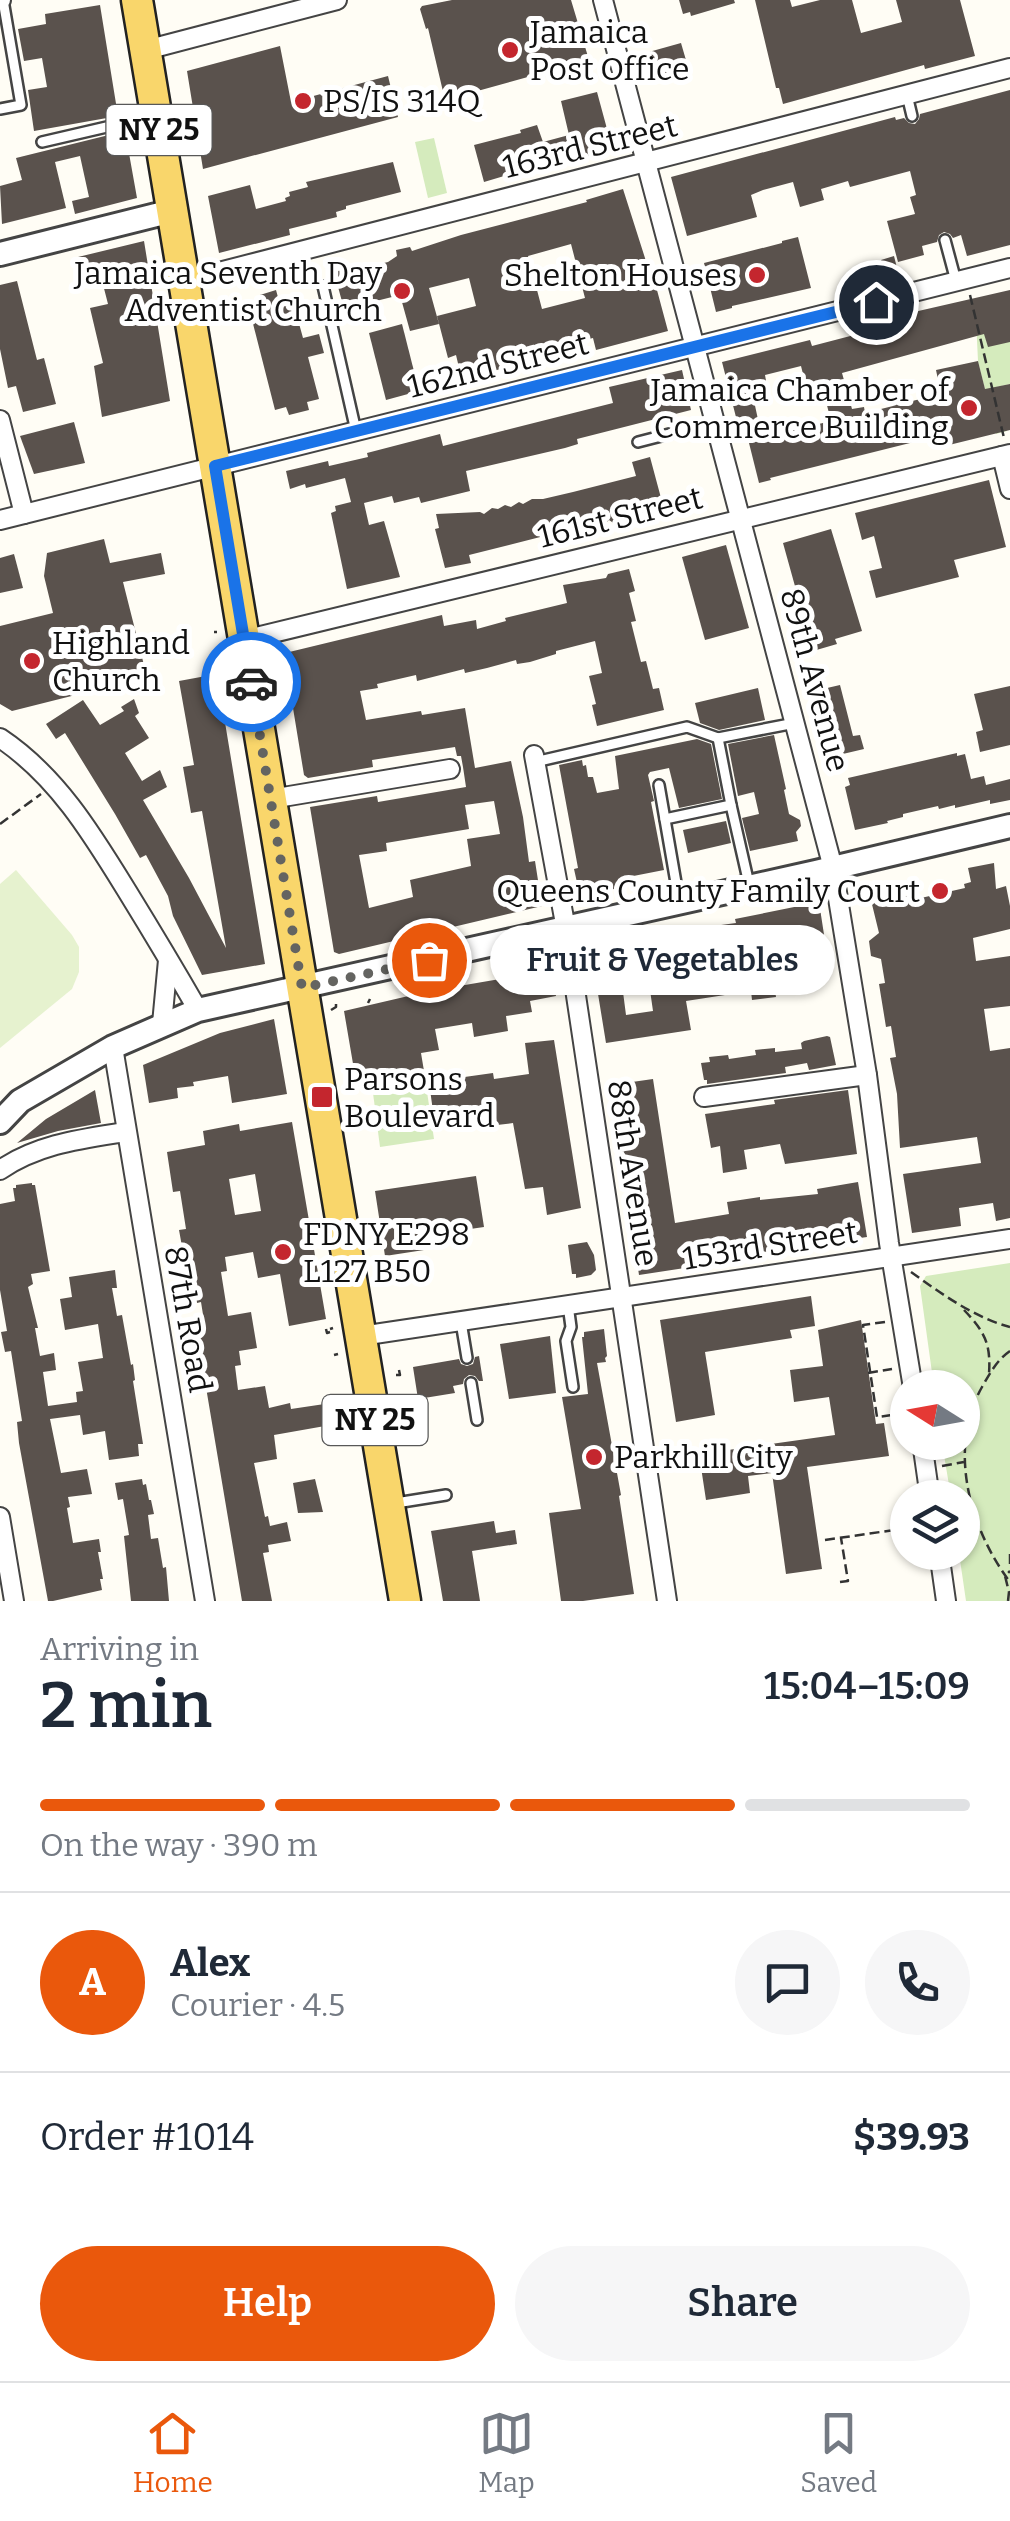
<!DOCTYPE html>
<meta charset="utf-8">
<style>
:root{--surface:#fff;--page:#f6f6f7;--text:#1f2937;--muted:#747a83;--line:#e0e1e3;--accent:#ea580c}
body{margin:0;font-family:Bitter,serif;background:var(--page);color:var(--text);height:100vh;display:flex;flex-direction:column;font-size:38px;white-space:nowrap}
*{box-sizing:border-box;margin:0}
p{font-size:32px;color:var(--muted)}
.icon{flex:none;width:55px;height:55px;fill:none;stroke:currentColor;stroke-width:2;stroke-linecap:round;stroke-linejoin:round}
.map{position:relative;height:1601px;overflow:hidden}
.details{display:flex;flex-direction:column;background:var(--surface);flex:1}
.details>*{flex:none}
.needle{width:65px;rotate:281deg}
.tools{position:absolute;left:890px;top:1370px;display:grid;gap:20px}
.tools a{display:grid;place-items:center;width:90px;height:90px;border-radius:50%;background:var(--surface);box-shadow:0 2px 8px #0004;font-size:50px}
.pin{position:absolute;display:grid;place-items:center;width:85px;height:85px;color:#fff;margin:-42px;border:5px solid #fff;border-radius:50%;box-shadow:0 2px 10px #0007}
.courier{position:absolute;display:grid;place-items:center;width:100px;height:100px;margin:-50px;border:8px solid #1a73e8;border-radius:50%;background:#fff;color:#222;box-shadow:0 2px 12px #0007}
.bubble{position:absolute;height:70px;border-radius:35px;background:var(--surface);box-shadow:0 2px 8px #0004;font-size:32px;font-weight:600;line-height:70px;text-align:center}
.overview em{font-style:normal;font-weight:600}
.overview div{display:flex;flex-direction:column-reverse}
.overview{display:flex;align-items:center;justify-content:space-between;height:170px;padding:0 40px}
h1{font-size:65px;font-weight:600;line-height:75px}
.bar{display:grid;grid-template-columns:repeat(4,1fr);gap:15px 10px;align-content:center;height:120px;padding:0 40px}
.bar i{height:12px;border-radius:8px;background:var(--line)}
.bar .on{background:var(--accent)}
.bar p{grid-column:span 4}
.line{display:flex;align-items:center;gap:25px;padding:0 40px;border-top:2px solid var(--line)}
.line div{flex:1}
.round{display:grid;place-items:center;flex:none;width:105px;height:105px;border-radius:52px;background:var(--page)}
.primary-button{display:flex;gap:20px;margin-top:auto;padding:20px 40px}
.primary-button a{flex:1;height:115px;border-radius:60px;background:var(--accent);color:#fff;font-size:40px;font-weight:600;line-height:115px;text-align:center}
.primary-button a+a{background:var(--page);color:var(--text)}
.tab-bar{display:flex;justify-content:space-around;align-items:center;height:140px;border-top:2px solid var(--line);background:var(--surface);font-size:28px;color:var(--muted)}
.tab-bar a{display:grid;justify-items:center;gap:5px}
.tab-bar .on{color:var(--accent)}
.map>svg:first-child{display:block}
.green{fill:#d5ebbd}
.pitch{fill:#e6f2cf}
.building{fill:#5a524d;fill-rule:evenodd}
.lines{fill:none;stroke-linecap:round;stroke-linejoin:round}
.service-casing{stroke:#444;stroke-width:14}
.minor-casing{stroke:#444;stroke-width:22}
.tertiary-casing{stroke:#444;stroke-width:28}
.primary-casing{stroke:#222;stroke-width:35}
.path{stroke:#333;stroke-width:2.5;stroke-dasharray:10 5;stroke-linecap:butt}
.service{stroke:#fff;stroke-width:9}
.minor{stroke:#fff;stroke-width:18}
.tertiary{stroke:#fff;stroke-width:22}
.primary{stroke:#f9d66b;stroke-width:30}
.done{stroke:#646461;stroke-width:10;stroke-dasharray:0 18}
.route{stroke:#1a73e8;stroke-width:12}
.poi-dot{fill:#c4262e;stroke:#fff;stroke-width:4}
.labels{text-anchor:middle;stroke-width:10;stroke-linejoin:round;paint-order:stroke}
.shield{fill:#fff;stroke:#585858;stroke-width:2.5}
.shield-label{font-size:30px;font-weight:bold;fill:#111}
.poi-label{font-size:32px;fill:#111;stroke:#fff;text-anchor:start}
.street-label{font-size:32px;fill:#111;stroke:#fff}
</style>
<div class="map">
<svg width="1010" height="1601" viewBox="0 0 1010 1601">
<rect width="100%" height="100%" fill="#fffdf5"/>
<g class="green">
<path d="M434 138 447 193 428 198 415 142Z"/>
<path d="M975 299 987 343 1010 340V384L997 387 1007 431 996 434 978 361Z"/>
<path d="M426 1085 434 1139 380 1147 373 1093Z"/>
<path d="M1010 1263V1601H966L959 1553 962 1552V1498L951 1497 942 1443 962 1442V1388L934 1387 920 1286 926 1276Z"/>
</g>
<path class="pitch" d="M16 870 72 935 79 947V972L72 989 0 1048V884Z"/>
<g class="building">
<path d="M452 0H571L589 60 445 100 428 28 426 29 420 9 422 6Z"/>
<path d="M679 0H734L735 3 691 16 690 12 683 14Z"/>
<path d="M755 0H790L792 7 820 0H852L861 33 902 22 896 0H960L975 56 925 69 924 65 783 104 779 88H776Z"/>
<path d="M100 5 118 116 34 131 28 90 47 87 42 58 24 61 18 29 46 24 45 14Z"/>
<path d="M681 43 688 67 645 80 638 55Z"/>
<path d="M280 46 291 102 388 76 398 117 203 169 187 71Z"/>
<path d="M1010 90V245L967 256 961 235 953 238 950 234 944 232 939 235 937 242 922 246 924 255 898 262 887 221 915 214 910 197 916 195 910 171 850 187 848 181 821 189 824 200 800 207 793 182 763 190 751 195 757 217 687 236 671 177 895 117 896 120 904 118 909 123 915 124 919 119 920 114Z"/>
<path d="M597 92 613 151 575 161 574 155 484 182 474 145 521 133 520 130 537 125 543 142 569 135 561 101Z"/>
<path d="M125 131 137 198 75 214 72 201 89 197 80 156 55 162 66 208 2 224 0 186 22 180 16 158Z"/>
<path d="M393 162 401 192 346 206V209L336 212 337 217 289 229 290 235 219 253 208 196 250 185 256 209 286 201 285 198 290 196 289 192 308 187 306 182Z"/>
<path d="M623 189 652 280 654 279 668 331 596 350 593 338 552 348 553 354 462 380 456 355 448 358 437 316 476 306 469 278 429 288 439 324 410 331 400 295 344 309 334 272 350 268 351 271 388 262 397 256 396 250 410 247 412 251 461 235 587 202 586 200ZM571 244 585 298 542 309 528 256Z"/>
<path d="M798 237 811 288 732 306V308L716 312 704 263 782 243V241Z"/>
<path d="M144 241 170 401 102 417 94 366 103 363 90 308 108 304 99 269 82 273 78 257Z"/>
<path d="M894 256 898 272 885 275 881 260Z"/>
<path d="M17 281 37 360 44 358 56 404 23 412 16 386 8 388 0 349V285Z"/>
<path d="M276 290 279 301 292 298 303 338 319 334 324 353 308 357 319 399 307 402 309 410 289 415 286 407 275 410 249 308 263 304 260 295Z"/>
<path d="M1010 290V342L988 347 984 334 842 373 852 409 864 407 865 413 893 406 890 398 906 394 908 402 941 394 936 370 978 361 985 389 1010 384V430L949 445 946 434 770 478 771 480 759 483 745 427 739 429 722 362 810 340 812 346 881 328 880 325 915 316 914 312ZM801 366 806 386 821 382 831 421 762 438 754 401 761 399 760 394 768 392 765 375Z"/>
<path d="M402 324 419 391 386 400 369 333Z"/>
<path d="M682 370 691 410 577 439 578 444 565 448 466 471 470 491 421 503 419 497 394 503 392 496 364 503 369 525 384 521 400 577 347 589 331 513 336 511 335 506 351 502 345 478 306 488 305 484 290 489 286 471 328 461 329 466 368 457 367 453 440 434 443 446 613 403 609 387Z"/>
<path d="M74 422 85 463 34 474 20 436Z"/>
<path d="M650 457 661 498 665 497 669 514 644 521 643 516 632 519 622 511 618 526 609 520 599 529 595 526 583 529 578 534 566 525 561 540 552 534 469 555 471 563 445 568 435 529 439 528 436 514 480 512 484 514 492 508 498 509 505 505 511 507 519 502 523 504 532 499H543L573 492 636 476 632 462Z"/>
<path d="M989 480 1006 547 954 560 959 577 876 598 869 571 882 568 874 536 862 540 855 513Z"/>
<path d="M831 529 862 631 835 639 837 644 813 651 783 543Z"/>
<path d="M104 539 110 563 161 553 165 574 123 582 147 677 12 711 0 704V626L53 613 44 576 47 553Z"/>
<path d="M726 545 749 628 705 640 682 557Z"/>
<path d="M14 554 23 588 0 593V558Z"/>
<path d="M629 569 635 591 629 593 636 621 631 622 641 662 646 661 653 689 659 688 664 710 597 726 592 705 596 704 589 676 602 673 595 641 556 651V654L530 662 517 664 516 660 487 668 465 673 464 669 417 681 416 675 377 684 378 688 360 691 366 720 421 711 422 715 465 708 475 768 511 761 523 817 529 862 535 861 542 906 339 954 334 952 310 807 377 796 378 802 466 787 463 767 461 756H457L455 747 372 760 373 767 308 778 304 775 292 702H290L281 654 442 615 444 626 476 620 477 629 506 621 505 618 567 603 563 585 606 578 608 574ZM494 801 500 834 467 839 471 866 410 880 413 897 369 908 359 855 387 851 386 843 469 829 465 805Z"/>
<path d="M217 674 265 964 202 975 173 916 168 896 146 855 140 858 115 814 65 733 56 739 46 724 83 700 100 725 124 711 121 707 134 699 139 713 135 716 149 738 125 753 142 781 160 770 167 787 143 800 189 878 226 948 202 811 191 813 183 767 194 765 179 681Z"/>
<path d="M840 685 853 736 860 735 864 749 830 757 814 691Z"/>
<path d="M1010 686V745L980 752 976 732 983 730 974 694Z"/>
<path d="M758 688 765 720 719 730 700 723 695 703Z"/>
<path d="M774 735 786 789 784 790 789 814 800 820 801 826 796 832 798 841 750 851 742 818 759 814 754 792 738 796 728 744Z"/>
<path d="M697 739 711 744 722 799 679 808 669 768 650 772 648 775 654 801 651 802 664 870 618 879 619 888 580 896 574 869 578 868 559 765 582 760 583 766 586 765 588 777H593L597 793 619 789 615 756Z"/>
<path d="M957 753V756L965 754 971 779 984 776 986 785 1010 779V800L990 804V800L955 808V805L939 809 938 806 903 814V817L887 821 888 823 855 830 845 787 850 785 848 778Z"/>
<path d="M726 821 731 843 688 853 683 830Z"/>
<path d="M994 863 996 889 1006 886 1010 906V929L973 938 976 961 1010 956V1006L984 1009 990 1051 1010 1048V1218L996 1221 993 1203 959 1208 961 1226 912 1233 903 1174 981 1163 977 1137 900 1148 897 1094 890 1058 896 1057 891 1026 886 1027 879 984 885 983 881 959 871 956 869 941 879 933 869 892 897 885 899 898 911 895 912 900 965 888 964 884 971 882 968 868Z"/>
<path d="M819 902 827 954 771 963 776 997 752 1000 751 991 686 1001 691 1030 606 1043 591 951 669 932 736 923 735 919ZM646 962 653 1011 626 1015 620 969Z"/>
<path d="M550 962 556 996 530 1001 532 1012 506 1016 508 1031 474 1037 472 1023 435 1029 439 1050 421 1053 425 1077 357 1087 344 1011 430 991 500 979 499 973Z"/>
<path d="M274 1019 287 1094 232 1103 228 1076 193 1082 194 1086 177 1088 178 1098 149 1103 143 1065 220 1033Z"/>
<path d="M827 1036 830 1037 836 1065 809 1070 807 1063 785 1067 786 1073 707 1084V1080H704L701 1063 710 1062 709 1057 728 1055 729 1059 756 1055 755 1050 775 1048V1052L802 1049 801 1043 804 1041Z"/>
<path d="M554 1040 581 1208 547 1215 543 1187 525 1189 513 1123 497 1125 496 1118 435 1126 429 1082 493 1073 494 1079 529 1074 525 1043Z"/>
<path d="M653 1079 675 1223 729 1214 727 1202 760 1197V1200L818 1194 817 1189 858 1182 867 1237 723 1258 724 1262 639 1275 611 1085Z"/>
<path d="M95 1090 101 1123 58 1131 17 1143 46 1119Z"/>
<path d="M848 1090 857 1154 785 1164 780 1144 744 1150 747 1169 723 1173 720 1146 711 1148 705 1114 775 1104 774 1100Z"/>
<path d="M292 1122 326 1319 289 1326 280 1274 258 1278 253 1252 225 1257 227 1271 221 1272 228 1316 251 1312 257 1348 239 1351 241 1365 235 1366 238 1390 265 1386 269 1408 290 1403 291 1409 338 1402 342 1423 274 1435 277 1459 254 1463 265 1517 268 1516 270 1526 287 1522 291 1541 268 1545 269 1552 263 1553 272 1601H242L196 1328 205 1327 201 1302 197 1303 196 1295 191 1296 179 1230 186 1229 180 1191 173 1192 167 1152 205 1145 203 1131 239 1124 240 1131ZM255 1174 261 1211 235 1215 229 1179Z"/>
<path d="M476 1176 484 1227 422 1236 424 1250 385 1256 375 1191Z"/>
<path d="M32 1183V1185H35L50 1271 31 1274 33 1284 28 1287 38 1328H35L40 1356 54 1353 56 1370 43 1372 48 1406 77 1402 76 1392 83 1391 78 1362 103 1358 98 1324 65 1330 60 1299 72 1297 69 1277 115 1270 117 1288H112L117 1316 122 1315 131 1365 133 1364 135 1380 133 1381 143 1444H138L139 1456 109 1460 105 1431 83 1435 80 1415 50 1419 61 1473 87 1469 92 1494 68 1497 70 1507 67 1508 73 1543 99 1539 101 1552H98L103 1579H100L102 1590 53 1601H48L19 1443 17 1422 22 1421 11 1351 5 1352 1 1332 7 1331 0 1290V1204L15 1201 13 1188H16V1185Z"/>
<path d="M587 1242 594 1255 596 1270 591 1275 576 1278V1274H572L568 1245Z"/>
<path d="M811 1296 815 1326 790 1330 792 1338 705 1352 715 1415 676 1422 660 1320Z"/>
<path d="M861 1320 876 1424 884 1423 889 1456 807 1467 822 1569 786 1574 772 1473 748 1476 750 1493 706 1500 699 1454 835 1435 829 1397 794 1402 790 1370 823 1366 818 1330Z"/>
<path d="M604 1329 607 1356 605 1358 606 1362 597 1363 621 1495 619 1496 634 1594 583 1601H561L549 1513 581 1509 562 1397 588 1394 582 1337H584V1332Z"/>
<path d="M550 1336 556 1393 509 1399 500 1344Z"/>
<path d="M479 1356 483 1381H479L475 1376 469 1375 464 1379 463 1384 453 1386 455 1393 418 1399 413 1367 459 1359 461 1364 467 1366 473 1364 475 1357Z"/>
<path d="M142 1479 143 1485 146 1484 149 1500H151L154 1514 148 1515 151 1539 158 1538 163 1568 166 1567 169 1601H131L124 1536 129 1535 123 1499 118 1500 115 1483Z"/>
<path d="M315 1479 323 1512 298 1513 293 1483Z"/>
<path d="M494 1521 496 1533 515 1530 517 1544 472 1551 480 1601H443L431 1531Z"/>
</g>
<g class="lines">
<defs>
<g id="service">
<path d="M907 95 912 116"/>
<path d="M0 109 21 105 3 0"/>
<path d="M42 142 154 116"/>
<path d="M945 240 956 281"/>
<path d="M323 286 356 431"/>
<path d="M638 442 716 422"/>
<path d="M535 762 687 727 718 738 795 723"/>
<path d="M659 785 679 900"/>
<path d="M731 805 749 884"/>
<path d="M665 819 731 805 718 738"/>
<path d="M568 1305 571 1327 566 1341 573 1387"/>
<path d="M461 1322 467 1358"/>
<path d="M471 1383 477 1420"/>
<path d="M396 1503 446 1495"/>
</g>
<g id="minor">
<path d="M0 0H1"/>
<path d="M603 0 833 868 867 1075 889 1243 913 1388"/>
<path d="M146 50 337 0"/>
<path d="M184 281 1010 68"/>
<path d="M0 420 24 514"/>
<path d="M1002 456 1010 489"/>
<path d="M0 520 1010 268"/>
<path d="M244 640 1010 454"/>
<path d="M0 738C57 776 92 834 127 891 151 930 175 970 198 1010"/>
<path d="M534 755 566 929 667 1601"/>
<path d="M271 799 450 769"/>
<path d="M162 1024 168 960"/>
<path d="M113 1047 205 1601"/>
<path d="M704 1097 867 1075"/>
<path d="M0 1170C38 1144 81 1139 125 1132"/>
<path d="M361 1336 1010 1239"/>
<path d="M922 1442 930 1498"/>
<path d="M0 1517 14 1601"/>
<path d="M939 1552 946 1601"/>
</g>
<g id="tertiary">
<path d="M0 254 172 211"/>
<path d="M0 1122 20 1101 113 1047 198 1010 816 872 1010 826"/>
</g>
<path id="primary" d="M137 0 405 1601"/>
</defs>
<use href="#service" class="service-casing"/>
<use href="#minor" class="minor-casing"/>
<use href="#tertiary" class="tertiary-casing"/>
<use href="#primary" class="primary-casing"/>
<g class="path">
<path d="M970 295 1004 438"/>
<path d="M158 304 162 303"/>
<path d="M214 632H217"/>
<path d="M219 663 222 662"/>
<path d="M0 824 41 794"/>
<path d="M368 1003 370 999"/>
<path d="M331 1010 336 1007V1004"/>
<path d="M911 1272C942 1294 973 1317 1010 1327"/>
<path d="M964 1310C985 1332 991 1344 989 1374"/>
<path d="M885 1322 863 1325 877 1417 900 1414"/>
<path d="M326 1329 327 1333 330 1332"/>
<path d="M330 1329 333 1328"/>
<path d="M1010 1351C997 1360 990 1373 982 1387 947 1449 970 1529 1010 1582"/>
<path d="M334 1355 338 1354"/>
<path d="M868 1373 892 1369"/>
<path d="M396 1375H400L399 1370"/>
<path d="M942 1466 964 1462"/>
<path d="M825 1540 908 1528"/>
<path d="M1010 1554V1564"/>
<path d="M840 1582 848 1581 841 1538"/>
<path d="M1008 1601 1009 1592 1005 1576 1010 1571"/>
</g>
<use href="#service" class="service"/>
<use href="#minor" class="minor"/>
<use href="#tertiary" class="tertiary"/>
<use href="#primary" class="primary"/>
</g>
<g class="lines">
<path class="done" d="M251 682 302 988 429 960"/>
<path class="route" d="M251 682 215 466 876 302"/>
</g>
<g class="poi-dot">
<circle cx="510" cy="50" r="10"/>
<circle cx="303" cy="101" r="10"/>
<circle cx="757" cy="275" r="10"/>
<circle cx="402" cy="291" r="10"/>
<circle cx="969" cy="408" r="10"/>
<circle cx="32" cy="661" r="10"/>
<circle cx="940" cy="891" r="10"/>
<rect x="310" y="1085" width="24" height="24" rx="5"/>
<circle cx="283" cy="1252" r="10"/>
<circle cx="594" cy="1457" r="10"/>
</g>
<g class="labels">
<g class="shield">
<rect x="106.5" y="105" width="105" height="50" rx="8"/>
<rect x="322.5" y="1395" width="105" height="50" rx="8"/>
</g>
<g class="shield-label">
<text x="159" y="140">NY 25</text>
<text x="375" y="1430">NY 25</text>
</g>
<g class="poi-label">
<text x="530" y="43">Jamaica<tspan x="530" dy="37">Post Office</tspan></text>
<text x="323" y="112">PS/IS 314Q</text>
<text x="382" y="284" text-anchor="end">Jamaica Seventh Day<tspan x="382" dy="37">Adventist Church</tspan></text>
<text x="737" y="286" text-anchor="end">Shelton Houses</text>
<text x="949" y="401" text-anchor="end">Jamaica Chamber of<tspan x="949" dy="37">Commerce Building</tspan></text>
<text x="52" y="654">Highland<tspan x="52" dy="37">Church</tspan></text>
<text x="920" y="902" text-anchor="end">Queens County Family Court</text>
<text x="344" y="1090">Parsons<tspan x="344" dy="37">Boulevard</tspan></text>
<text x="303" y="1245">FDNY E298<tspan x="303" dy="37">L127 B50</tspan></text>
<text x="614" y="1468">Parkhill City</text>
</g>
<g class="street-label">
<text transform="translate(590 146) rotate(-14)" y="11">163rd Street</text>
<text transform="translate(498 365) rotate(-14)" y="11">162nd Street</text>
<text transform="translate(620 517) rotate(-14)" y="11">161st Street</text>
<text transform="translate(815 680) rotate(75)" y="11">89th Avenue</text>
<text transform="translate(633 1173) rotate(81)" y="11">88th Avenue</text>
<text transform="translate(770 1245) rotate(-9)" y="11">153rd Street</text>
<text transform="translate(188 1319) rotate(80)" y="11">87th Road</text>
</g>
</g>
</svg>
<div class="tools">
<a><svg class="needle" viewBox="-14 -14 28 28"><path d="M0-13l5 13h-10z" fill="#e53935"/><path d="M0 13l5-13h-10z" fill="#747a83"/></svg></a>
<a><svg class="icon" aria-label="layers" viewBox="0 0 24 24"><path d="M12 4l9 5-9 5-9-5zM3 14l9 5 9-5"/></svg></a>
</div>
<div class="pin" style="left:429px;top:960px;background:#ea580c"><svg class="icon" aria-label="bag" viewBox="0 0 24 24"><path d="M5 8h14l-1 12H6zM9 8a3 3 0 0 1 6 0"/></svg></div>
<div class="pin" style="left:876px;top:302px;background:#1f2937"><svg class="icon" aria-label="home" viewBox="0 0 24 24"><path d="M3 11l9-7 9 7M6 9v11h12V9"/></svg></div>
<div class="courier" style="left:251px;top:682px"><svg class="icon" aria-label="car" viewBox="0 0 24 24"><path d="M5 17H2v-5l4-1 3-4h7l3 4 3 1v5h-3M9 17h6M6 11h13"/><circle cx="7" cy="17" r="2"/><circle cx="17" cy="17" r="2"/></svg></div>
<div class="bubble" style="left:490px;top:925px;width:345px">Fruit &amp; Vegetables</div>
</div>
<section class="details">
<div class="overview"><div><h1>2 min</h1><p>Arriving in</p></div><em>15:04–15:09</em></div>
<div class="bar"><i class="on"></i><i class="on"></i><i class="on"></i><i></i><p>On the way · 390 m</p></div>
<div class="line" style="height:180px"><b class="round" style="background:var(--accent);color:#fff">A</b><div><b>Alex</b><p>Courier · 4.5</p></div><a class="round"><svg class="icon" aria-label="chat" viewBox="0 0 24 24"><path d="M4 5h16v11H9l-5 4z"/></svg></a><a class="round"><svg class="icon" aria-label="phone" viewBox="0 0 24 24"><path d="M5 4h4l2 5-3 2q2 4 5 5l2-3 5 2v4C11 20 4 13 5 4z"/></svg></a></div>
<div class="line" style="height:130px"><div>Order #1014</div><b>$39.93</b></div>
<div class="primary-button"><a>Help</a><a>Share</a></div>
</section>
<nav class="tab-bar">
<a class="on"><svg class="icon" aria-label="home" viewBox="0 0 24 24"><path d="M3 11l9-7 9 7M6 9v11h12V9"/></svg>Home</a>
<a><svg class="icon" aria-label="map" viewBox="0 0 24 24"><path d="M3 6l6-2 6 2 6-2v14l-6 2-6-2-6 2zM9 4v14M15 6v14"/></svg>Map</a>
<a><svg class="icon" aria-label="saved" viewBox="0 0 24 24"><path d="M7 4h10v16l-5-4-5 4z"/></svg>Saved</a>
</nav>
